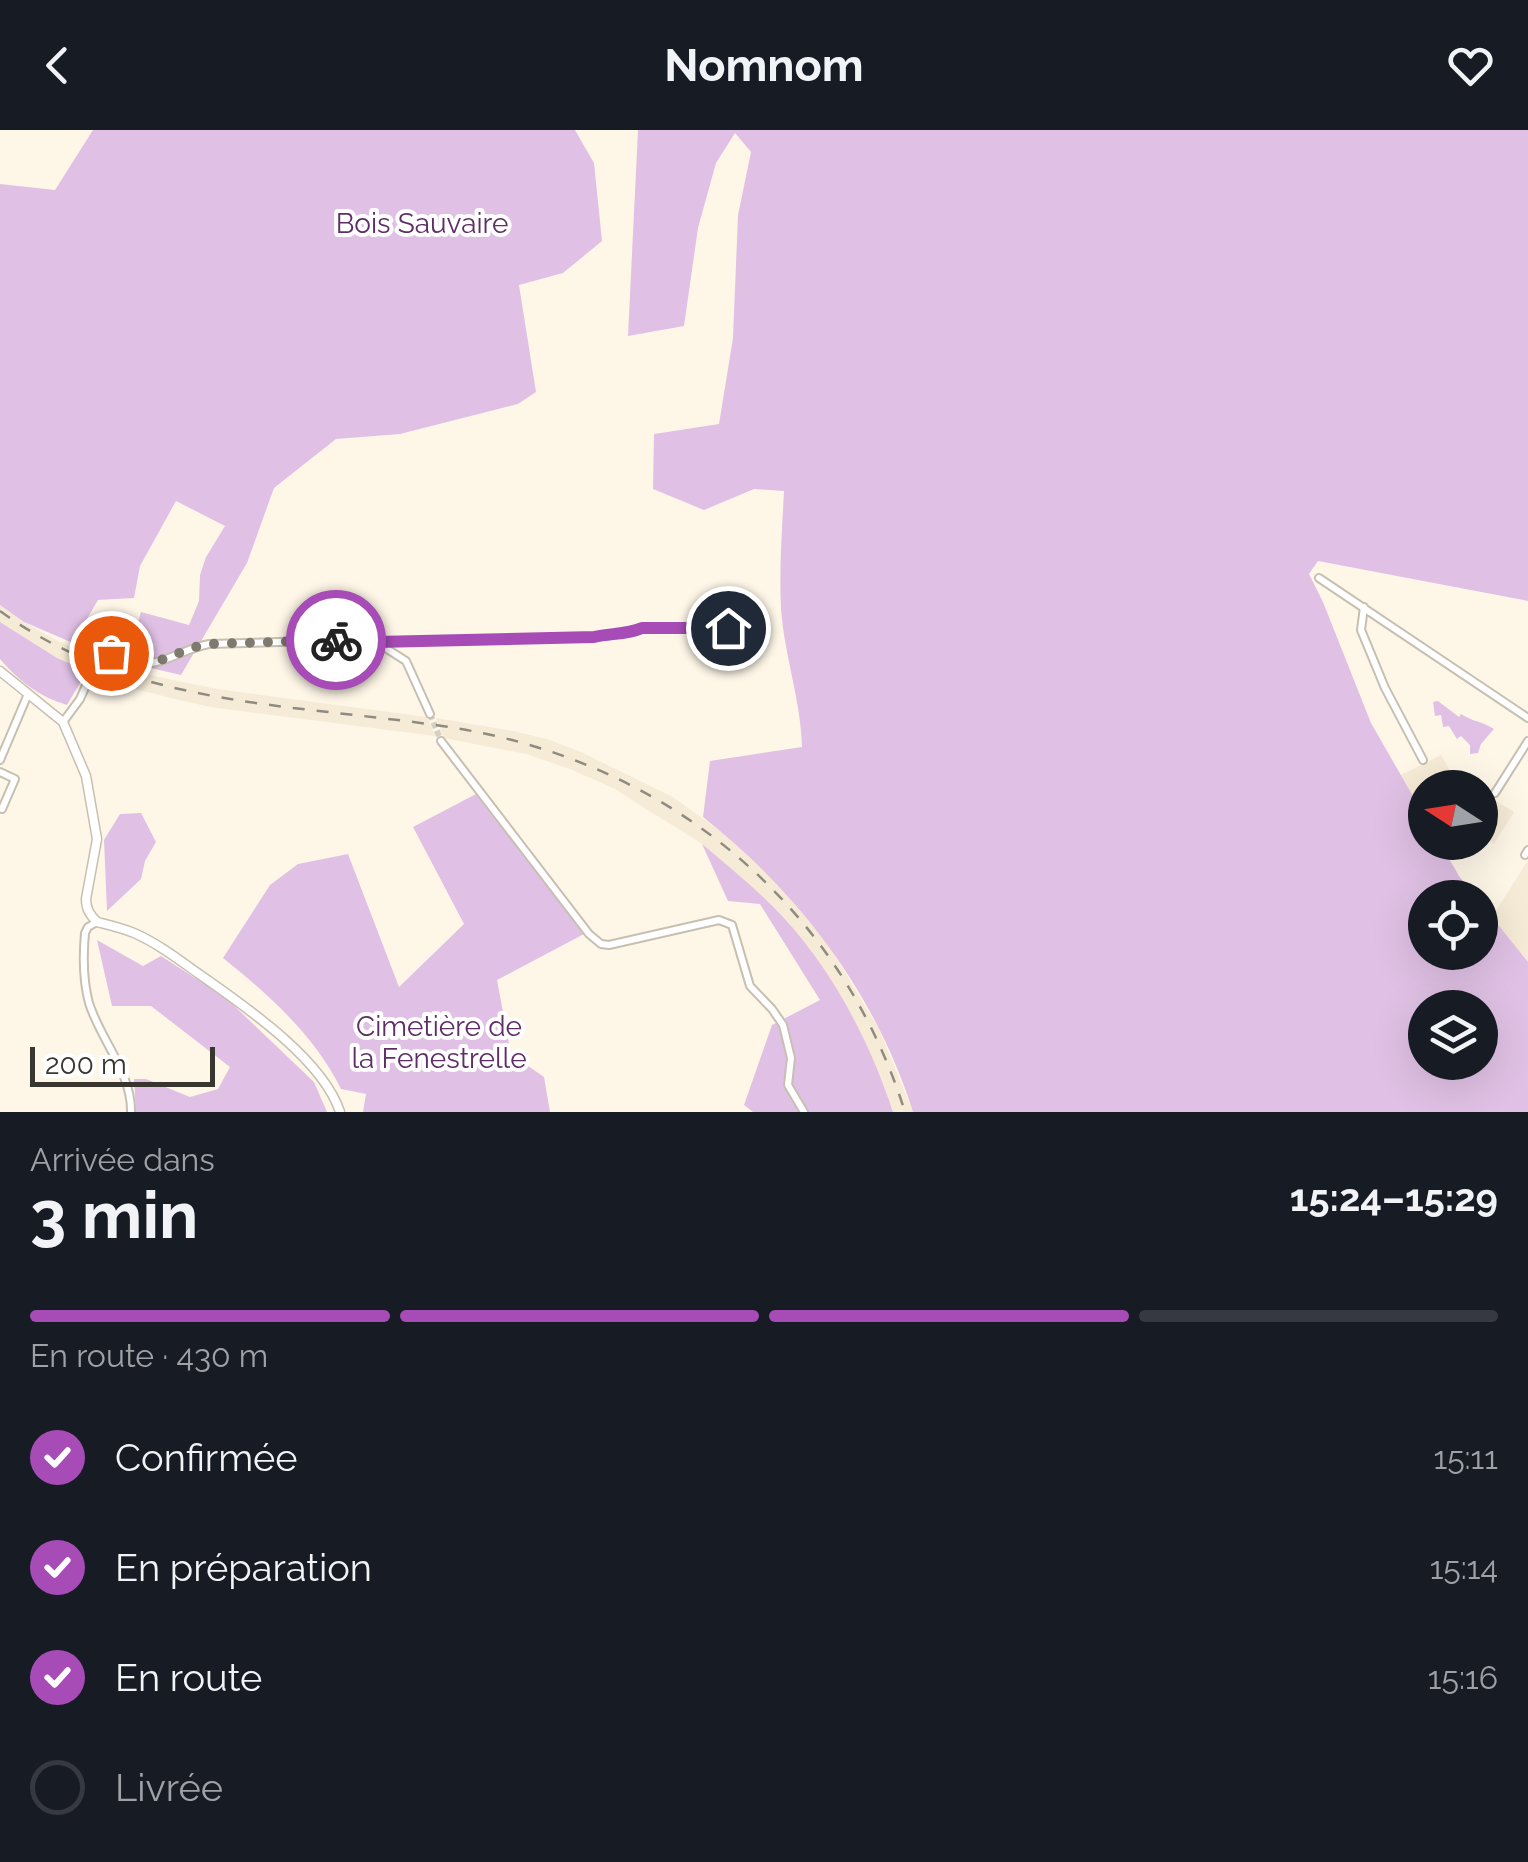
<!DOCTYPE html>
<html lang="fr">
<meta charset="utf-8">
<style>
:root{--surface:#171b24;--page:#242831;--text:#f1f3f6;--muted:#9ea1a6;--line:#363941;--accent:#a74cb7}
body{margin:0;font-family:Raleway,sans-serif;background:var(--page);color:var(--text);height:100vh;display:flex;flex-direction:column;font-size:38px;white-space:nowrap}
*{box-sizing:border-box;margin:0}
p{font-size:32px;color:var(--muted)}
.icon{flex:none;width:55px;height:55px;fill:none;stroke:currentColor;stroke-width:2;stroke-linecap:round;stroke-linejoin:round}
.map{position:relative;height:982px;overflow:hidden}
.side{display:flex;flex-direction:column;background:var(--surface);flex:1}
.side>*{flex:none}
.needle{width:65px;rotate:282deg}
.buttons{position:absolute;left:1408px;top:640px;display:grid;gap:20px}
.buttons a{display:grid;place-items:center;width:90px;height:90px;border-radius:50%;background:var(--surface);box-shadow:0 10px 40px #0002;font-size:50px}
.scale{position:absolute;left:30px;bottom:25px;width:185px;box-sizing:border-box;padding-left:10px;border:5px solid #393630;border-top:0;font-size:28px;line-height:35px;white-space:nowrap;color:#393630;-webkit-text-stroke:8px #fff;paint-order:stroke}
.pin{position:absolute;display:grid;place-items:center;width:85px;height:85px;color:#fff;margin:-42px;border:5px solid #fff;border-radius:50%;box-shadow:0 2px 10px #0007}
.courier{position:absolute;display:grid;place-items:center;width:100px;height:100px;margin:-50px;border:8px solid #a74cb7;border-radius:50%;background:#fff;color:#222;box-shadow:0 2px 12px #0007}
.head em{font-style:normal;font-weight:700}
.head div{display:flex;flex-direction:column-reverse}
.head{display:flex;align-items:center;justify-content:space-between;height:170px;padding:0 30px}
h1{font-size:65px;font-weight:700;line-height:75px}
.bar{display:grid;grid-template-columns:repeat(4,1fr);gap:15px 10px;align-content:center;height:120px;padding:0 30px}
.bar i{height:12px;border-radius:8px;background:var(--line)}
.bar .active{background:var(--accent)}
.bar p{grid-column:span 4}
ol{padding:0 30px;list-style:none}
li{display:flex;align-items:center;gap:30px;height:110px}
li p{margin-inline-start:auto}
li .icon{padding:10px;border-radius:50%;background:var(--accent);color:#fff;stroke-width:4}
li:last-child{color:var(--muted)}
li i{width:55px;height:55px;border:5px solid var(--line);border-radius:50%}
header{display:flex;justify-content:space-between;align-items:center;height:130px;padding:0 30px;background:var(--surface);font-size:45px;font-weight:700}
.map>svg:first-child{display:block}
.built{fill:#f6ebd6}
.green{fill:#e0c1e5;fill-rule:evenodd}
.lines{fill:none;stroke-linecap:round;stroke-linejoin:round}
.minor-tunnel{stroke:#d7d0c3;stroke-width:6;stroke-dasharray:6 3;stroke-linecap:butt}
.minor-casing{stroke:#c7c0b2;stroke-width:10}
.tertiary-casing{stroke:#c7c0b2;stroke-width:11}
.minor{stroke:#fff;stroke-width:6}
.tertiary{stroke:#fff;stroke-width:8}
.rail{stroke:#908b81;stroke-width:2.5;stroke-dasharray:12 12;stroke-linecap:butt}
.minor-bridge-casing{stroke:#c7c0b2;stroke-width:10;stroke-linecap:butt}
.minor-bridge{stroke:#fff;stroke-width:6}
.done{stroke:#7e7a70;stroke-width:10;stroke-dasharray:0 18}
.route{stroke:#a74cb7;stroke-width:12}
.labels{text-anchor:middle;stroke-width:8;stroke-linejoin:round;paint-order:stroke}
.park-label{font-size:28px;fill:#5e2e66;stroke:#fff}
</style>
<header><svg class="icon" aria-label="back" viewBox="0 0 24 24"><path d="M15 5l-7 7 7 7"/></svg>Nomnom<svg class="icon" aria-label="heart" viewBox="0 0 24 24"><path d="M12 20l-8-8c-3-5 5-10 8-4 3-6 11-1 8 4z"/></svg></header>
<div class="map">
<svg width="1528" height="982" viewBox="0 0 1528 982">
<rect width="100%" height="100%" fill="#fef7e8"/>
<g class="built">
<path d="M0 475 24 492 56 510 94 527 87 541 57 528 0 492Z"/>
<path d="M103 530 154 546 217 559 427 587 435 606 210 577 179 570 123 556 96 545Z"/>
<path d="M436 588 513 601 547 609 581 622 673 667 730 708 792 769 815 796 832 821 879 899 913 982H893L883 953 863 910 841 868 814 825 783 787 702 714 613 658 570 639 526 624 444 608Z"/>
<path d="M1441 625 1451 642 1478 657 1425 658V687L1401 645Z"/>
<path d="M1480 659 1485 661 1484 664 1514 682 1494 714 1480 706Z"/>
<path d="M1528 730V832L1492 787Z"/>
</g>
<g class="green">
<path d="M93 0H575L594 33 602 111 563 143 519 155 536 262 518 274 400 304 336 309 274 358 247 433 181 545 116 530 133 510 141 482 189 495 199 471 200 445 206 427 225 396 176 371 140 436 134 468 98 470 73 513 24 492 0 475V54L55 60Z"/>
<path d="M638 0H1528V471L1318 431 1309 444 1323 472 1371 593 1425 687V712L1440 713 1459 746 1476 767 1425 768V822H1480V772L1528 832V982H913C876 864 799 763 703 687L710 631 802 617C801 570 784 525 781 478 779 440 782 400 784 361L754 359 704 380 653 359 654 304 719 294 733 208 738 85 751 22 735 3 716 33 698 98 684 196 628 206ZM1425 878H1480V932H1425Z"/>
<path d="M0 492 57 528 87 541 67 575C39 567 18 550 0 529Z"/>
<path d="M1438 571 1459 587 1461 584C1473 592 1482 591 1494 599L1481 614 1478 623 1470 624V615L1461 606 1457 609 1449 596 1443 597 1441 585 1435 586 1433 572Z"/>
<path d="M476 664 584 804 497 850 511 924 544 947 550 982H363L366 964 341 959C315 906 269 865 223 828L270 755 298 734 348 724 399 857 464 794 413 697Z"/>
<path d="M141 683 156 712 145 731 141 749 107 781 104 710 120 684Z"/>
<path d="M702 714C729 737 758 760 783 787 833 841 870 912 893 982H753L744 975 772 895 820 870 760 774 728 771Z"/>
<path d="M97 810 143 836 161 826 226 868 314 952 327 982H136L134 949H146L190 967 218 959 230 937 151 876H112Z"/>
</g>
<g class="lines">
<path class="minor-tunnel" d="M430 584 441 611"/>
<defs>
<g id="minor">
<path d="M1319 448 1528 588"/>
<path d="M1364 477 1361 500 1385 558 1423 630"/>
<path d="M378 512 594 507C610 503 626 504 642 499H728"/>
<path d="M98 530 101 524C116 523 125 534 139 534 164 535 185 518 209 514L349 510 376 512 406 531 430 584"/>
<path d="M63 592 80 569 92 542"/>
<path d="M441 611 589 804 601 814 609 815 719 790 732 795 750 856 772 879 783 895 791 928 788 955 804 982"/>
<path d="M0 630 28 564"/>
<path d="M0 642 15 649 2 679"/>
<path d="M1495 663 1528 611"/>
<path d="M1525 725 1528 720"/>
<path d="M97 792 88 797 85 803C83 825 83 851 89 873 100 909 132 943 131 982"/>
</g>
<path id="tertiary" d="M0 541 63 592 86 646 97 709 86 769C86 779 90 785 97 792 109 795 122 798 134 803 157 813 178 829 199 844 243 875 323 929 340 982"/>
</defs>
<use href="#minor" class="minor-casing"/>
<use href="#tertiary" class="tertiary-casing"/>
<use href="#minor" class="minor"/>
<use href="#tertiary" class="tertiary"/>
<path class="rail" d="M0 481C132 577 287 573 442 596 661 627 838 769 905 982"/>
<defs>
<path id="minor-bridge" d="M92 542 98 530"/>
</defs>
<use href="#minor-bridge" class="minor-bridge-casing"/>
<use href="#minor-bridge" class="minor-bridge"/>
</g>
<g class="lines">
<path class="done" d="M111 523C151 548 170 520 209 514L336 510"/>
<path class="route" d="M336 510 376 512 594 507C610 503 626 505 642 498H728"/>
</g>
<g class="labels">
<g class="park-label">
<text x="422" y="103">Bois Sauvaire</text>
<text x="439" y="906">Cimetière de<tspan x="439" dy="32">la Fenestrelle</tspan></text>
</g>
</g>
</svg>
<div class="buttons">
<a><svg class="needle" viewBox="-14 -14 28 28"><path d="M0-13l5 13h-10z" fill="#e53935"/><path d="M0 13l5-13h-10z" fill="#9ea1a6"/></svg></a>
<a><svg class="icon" aria-label="locate" viewBox="0 0 24 24"><circle cx="12" cy="12" r="6"/><path d="M12 2v4M12 18v4M2 12h4M18 12h4"/></svg></a>
<a><svg class="icon" aria-label="layers" viewBox="0 0 24 24"><path d="M12 4l9 5-9 5-9-5zM3 14l9 5 9-5"/></svg></a>
</div>
<div class="scale">200 m</div>
<div class="pin" style="left:111px;top:523px;background:#ea580c"><svg class="icon" aria-label="bag" viewBox="0 0 24 24"><path d="M5 8h14l-1 12H6zM9 8a3 3 0 0 1 6 0"/></svg></div>
<div class="pin" style="left:728px;top:498px;background:#1f2937"><svg class="icon" aria-label="home" viewBox="0 0 24 24"><path d="M3 11l9-7 9 7M6 9v11h12V9"/></svg></div>
<div class="courier" style="left:336px;top:510px"><svg class="icon" aria-label="bike" viewBox="0 0 24 24"><circle cx="6" cy="16" r="4"/><circle cx="18" cy="16" r="4"/><path d="M6 16l4-8h5l3 8M10 8l3 8H6M13 5h3"/></svg></div>
</div>
<section class="side">
<div class="head"><div><h1>3 min</h1><p>Arrivée dans</p></div><em>15:24–15:29</em></div>
<div class="bar"><i class="active"></i><i class="active"></i><i class="active"></i><i></i><p>En route · 430 m</p></div>
<ol>
<li><svg class="icon" aria-label="check" viewBox="0 0 24 24"><path d="M5 12l5 5 9-10"/></svg>Confirmée<p>15:11</p></li>
<li><svg class="icon" aria-label="check" viewBox="0 0 24 24"><path d="M5 12l5 5 9-10"/></svg>En préparation<p>15:14</p></li>
<li><svg class="icon" aria-label="check" viewBox="0 0 24 24"><path d="M5 12l5 5 9-10"/></svg>En route<p>15:16</p></li>
<li><i></i>Livrée</li>
</ol>
</section>
